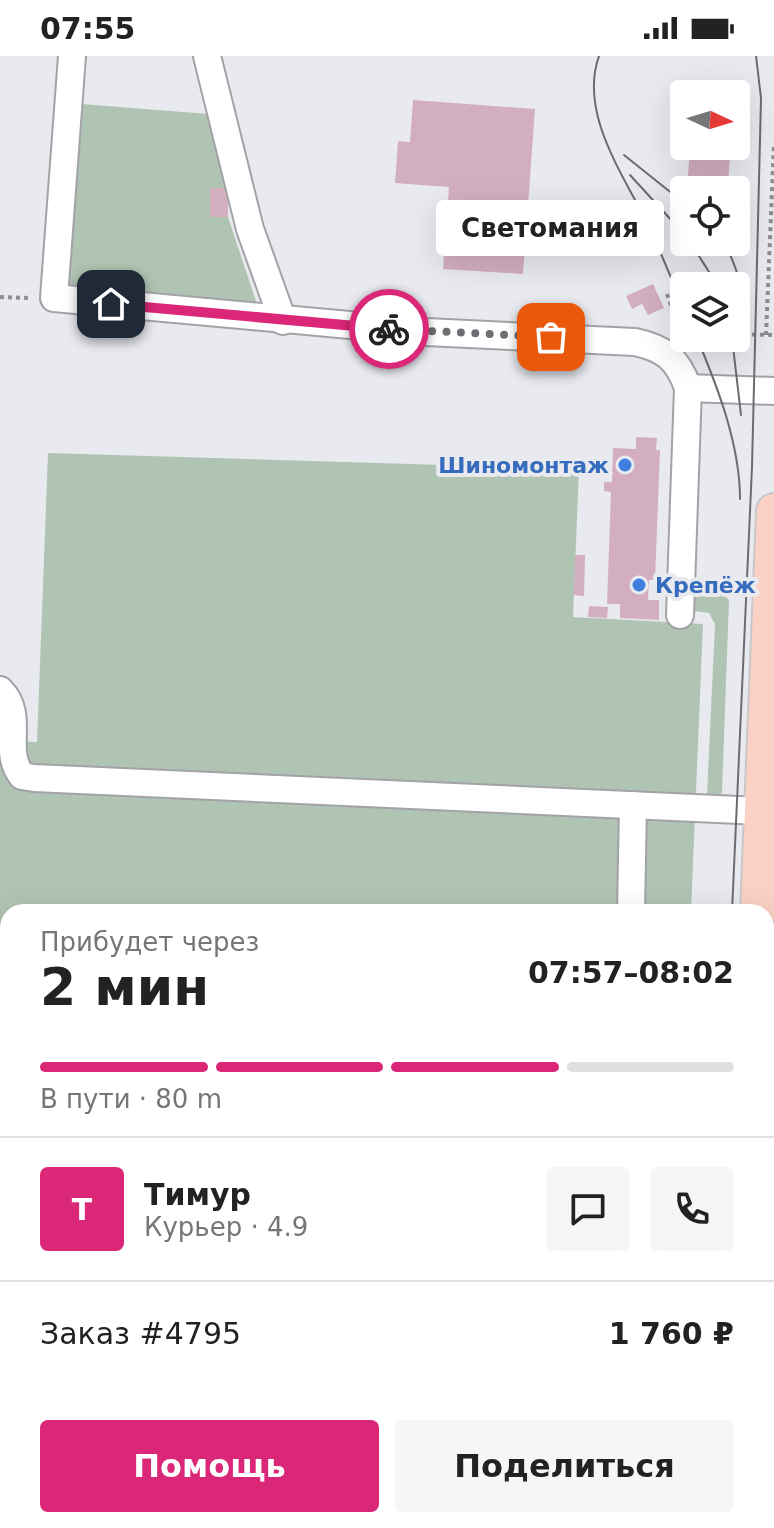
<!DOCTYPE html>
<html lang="ru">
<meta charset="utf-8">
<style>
:root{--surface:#fff;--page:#f6f6f6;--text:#222;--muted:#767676;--line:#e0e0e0;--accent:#db2777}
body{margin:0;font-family:"DejaVu Sans",sans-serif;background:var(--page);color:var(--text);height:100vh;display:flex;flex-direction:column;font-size:30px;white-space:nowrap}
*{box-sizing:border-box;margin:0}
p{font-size:26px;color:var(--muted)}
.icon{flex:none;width:44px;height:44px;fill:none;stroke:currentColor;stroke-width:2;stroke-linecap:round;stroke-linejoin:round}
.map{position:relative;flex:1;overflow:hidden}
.drawer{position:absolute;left:0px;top:848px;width:774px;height:624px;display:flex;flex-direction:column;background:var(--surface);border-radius:24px 24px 0 0;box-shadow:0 8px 32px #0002}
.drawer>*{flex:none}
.needle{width:52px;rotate:94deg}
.fabs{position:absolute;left:670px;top:24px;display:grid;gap:16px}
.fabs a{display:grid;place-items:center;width:80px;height:80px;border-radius:8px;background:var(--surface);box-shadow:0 8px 32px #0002;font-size:40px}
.pin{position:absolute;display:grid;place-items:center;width:68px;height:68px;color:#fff;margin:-34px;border-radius:16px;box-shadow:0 4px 12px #0006}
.courier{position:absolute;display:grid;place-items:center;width:80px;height:80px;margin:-40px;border:6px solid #db2777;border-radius:50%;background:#fff;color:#222;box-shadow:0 2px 10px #0007}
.bubble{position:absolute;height:56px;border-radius:8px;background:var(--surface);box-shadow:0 8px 32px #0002;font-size:26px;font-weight:600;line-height:56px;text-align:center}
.overview em{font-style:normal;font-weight:600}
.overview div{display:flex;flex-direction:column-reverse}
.overview{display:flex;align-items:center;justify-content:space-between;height:136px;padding:0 40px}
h1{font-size:52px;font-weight:600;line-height:60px}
.bar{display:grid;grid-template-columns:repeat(4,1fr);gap:12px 8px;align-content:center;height:96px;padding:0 40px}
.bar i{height:10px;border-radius:6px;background:var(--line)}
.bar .current{background:var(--accent)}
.bar p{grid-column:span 4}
.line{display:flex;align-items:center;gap:20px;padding:0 40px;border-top:2px solid var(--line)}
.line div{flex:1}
.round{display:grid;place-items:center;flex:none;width:84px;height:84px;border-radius:8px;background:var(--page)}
.cta{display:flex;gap:16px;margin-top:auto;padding:16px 40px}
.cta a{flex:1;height:92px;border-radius:8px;background:var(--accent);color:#fff;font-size:32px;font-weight:600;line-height:92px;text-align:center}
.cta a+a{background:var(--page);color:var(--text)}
.status{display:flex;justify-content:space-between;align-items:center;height:56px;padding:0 40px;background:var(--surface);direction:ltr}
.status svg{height:22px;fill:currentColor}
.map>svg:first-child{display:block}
.green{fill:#b0c4b3}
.building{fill:#d3aebf}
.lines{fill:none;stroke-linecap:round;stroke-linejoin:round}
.minor-casing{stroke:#a2a2a8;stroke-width:30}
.major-casing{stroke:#c8c8c9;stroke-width:38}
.path{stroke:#8d8d92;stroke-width:4;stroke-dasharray:4 4;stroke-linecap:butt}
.minor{stroke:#fff;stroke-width:26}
.major{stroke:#fad1c4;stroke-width:34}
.tram{stroke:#6c6c70;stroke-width:2}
.done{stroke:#6f6f73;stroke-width:8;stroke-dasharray:0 14.4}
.route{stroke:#db2777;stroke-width:10}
.shop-dot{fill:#3f7fe0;stroke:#e9eaf0;stroke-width:3}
.labels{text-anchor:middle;stroke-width:8;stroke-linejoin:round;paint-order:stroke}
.shop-label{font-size:22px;font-weight:bold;fill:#366cbe;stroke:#e9eaf0;text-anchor:end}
</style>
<div class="status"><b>07:55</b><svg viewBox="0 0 49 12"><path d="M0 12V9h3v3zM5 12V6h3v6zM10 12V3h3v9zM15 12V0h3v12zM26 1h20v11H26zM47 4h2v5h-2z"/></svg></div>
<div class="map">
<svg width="774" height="1472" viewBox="0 0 774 1472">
<rect width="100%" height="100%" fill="#e9eaf0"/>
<g class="green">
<path d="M82 48 208 58 228 132H210V160L228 161 259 254 69 235Z"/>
<path d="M48 397 579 413 573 561 703 568 691 856H8V1346H0V685L37 686Z"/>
<path d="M696 531 717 532 729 544 722 737 716 740 707 739 715 568 709 557 694 555Z"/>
<path d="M0 1353H8V1464H664V1472H0Z"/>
</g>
<g class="building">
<path d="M413 44 535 53 523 218 443 213 449 131 395 127 398 85 410 86Z"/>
<path d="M690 90H721L720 100H730L728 128 709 127V122L688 120Z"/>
<rect x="210" y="132" width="18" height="29"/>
<path d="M653 228 664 252 648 259 642 248 632 253 626 240Z"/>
<path d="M636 381 657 382 656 394H660L655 524H649L648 544H659V564L620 562V548H607L611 436 604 435V426H612L613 392 636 393Z"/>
<path d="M575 499H585L584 540 574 539Z"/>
<path d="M589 550 608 551 607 562 588 561Z"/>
</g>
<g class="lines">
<defs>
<g id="minor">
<path d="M72 0 54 242 426 276 635 286C664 292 678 303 688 332"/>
<path d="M207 0 250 173 283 265"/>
<path d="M680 559 688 332 774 335"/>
<path d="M0 634C26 659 1 694 22 720L34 722 761 755"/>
<path d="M631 856 633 749"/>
<path d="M766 1201H774"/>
</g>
<g id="major">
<path d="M758 856 774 455"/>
<path d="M736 1472 737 1464"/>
</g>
</defs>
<use href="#minor" class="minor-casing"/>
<use href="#major" class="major-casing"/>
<g class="path">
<path d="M667 238 680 275 684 276"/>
<path d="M0 241 30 242"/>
<path d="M736 278 774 279"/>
<path d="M766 279 774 87"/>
<path d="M0 1380H8"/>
<path d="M100 1464 101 1472"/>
<path d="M306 1464 321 1472"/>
<path d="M771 1472 774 1411"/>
</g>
<use href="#minor" class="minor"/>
<use href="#major" class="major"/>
<g class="tram">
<path d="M599 0C578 59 626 122 650 173 662 199 672 225 684 252"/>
<path d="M624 99 684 147"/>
<path d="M630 119 684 178"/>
<path d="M690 186 718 230"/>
<path d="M723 186C740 213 744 242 744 274"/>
<path d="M697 282C718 332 740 389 740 443"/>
<path d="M732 282 741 359"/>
<path d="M732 856 752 411 761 42 756 0"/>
<path d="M697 1472V1464"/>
<path d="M709 1472V1464"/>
</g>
</g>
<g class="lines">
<path class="done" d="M389 273 551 281"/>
<path class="route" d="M111 248 389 273"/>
</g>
<g class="shop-dot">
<circle cx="625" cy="409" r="8"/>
<circle cx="639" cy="529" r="8"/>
</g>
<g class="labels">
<g class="shop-label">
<text x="609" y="417">Шиномонтаж</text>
<text x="655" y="537" text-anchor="start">Крепёж</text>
</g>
</g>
</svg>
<div class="fabs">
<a><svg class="needle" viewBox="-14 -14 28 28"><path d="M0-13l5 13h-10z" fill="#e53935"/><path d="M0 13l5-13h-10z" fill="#767676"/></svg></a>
<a><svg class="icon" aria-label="locate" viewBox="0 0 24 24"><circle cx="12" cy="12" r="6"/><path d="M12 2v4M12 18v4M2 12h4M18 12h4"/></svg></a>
<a><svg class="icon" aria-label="layers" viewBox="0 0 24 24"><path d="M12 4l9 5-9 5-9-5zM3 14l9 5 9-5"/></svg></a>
</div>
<div class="pin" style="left:551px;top:281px;background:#ea580c"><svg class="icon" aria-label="bag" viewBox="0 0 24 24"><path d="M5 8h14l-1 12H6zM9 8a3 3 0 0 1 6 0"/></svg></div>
<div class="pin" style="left:111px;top:248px;background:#1f2937"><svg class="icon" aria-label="home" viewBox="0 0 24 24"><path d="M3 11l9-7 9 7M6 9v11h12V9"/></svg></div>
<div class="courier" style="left:389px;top:273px"><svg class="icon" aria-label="bike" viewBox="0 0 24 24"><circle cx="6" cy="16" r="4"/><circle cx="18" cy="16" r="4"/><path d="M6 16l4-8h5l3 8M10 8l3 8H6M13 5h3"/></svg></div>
<div class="bubble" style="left:436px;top:144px;width:228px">Светомания</div>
<section class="drawer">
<div class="overview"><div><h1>2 мин</h1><p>Прибудет через</p></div><em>07:57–08:02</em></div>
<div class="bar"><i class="current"></i><i class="current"></i><i class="current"></i><i></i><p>В пути · 80 m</p></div>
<div class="line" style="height:144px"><b class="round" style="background:var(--accent);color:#fff">Т</b><div><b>Тимур</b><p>Курьер · 4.9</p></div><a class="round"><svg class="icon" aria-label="chat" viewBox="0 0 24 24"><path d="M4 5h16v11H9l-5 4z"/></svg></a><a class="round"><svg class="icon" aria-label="phone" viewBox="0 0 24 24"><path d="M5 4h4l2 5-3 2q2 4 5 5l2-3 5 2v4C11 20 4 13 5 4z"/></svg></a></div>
<div class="line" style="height:104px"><div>Заказ #4795</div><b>1 760 ₽</b></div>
<div class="cta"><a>Помощь</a><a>Поделиться</a></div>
</section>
</div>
